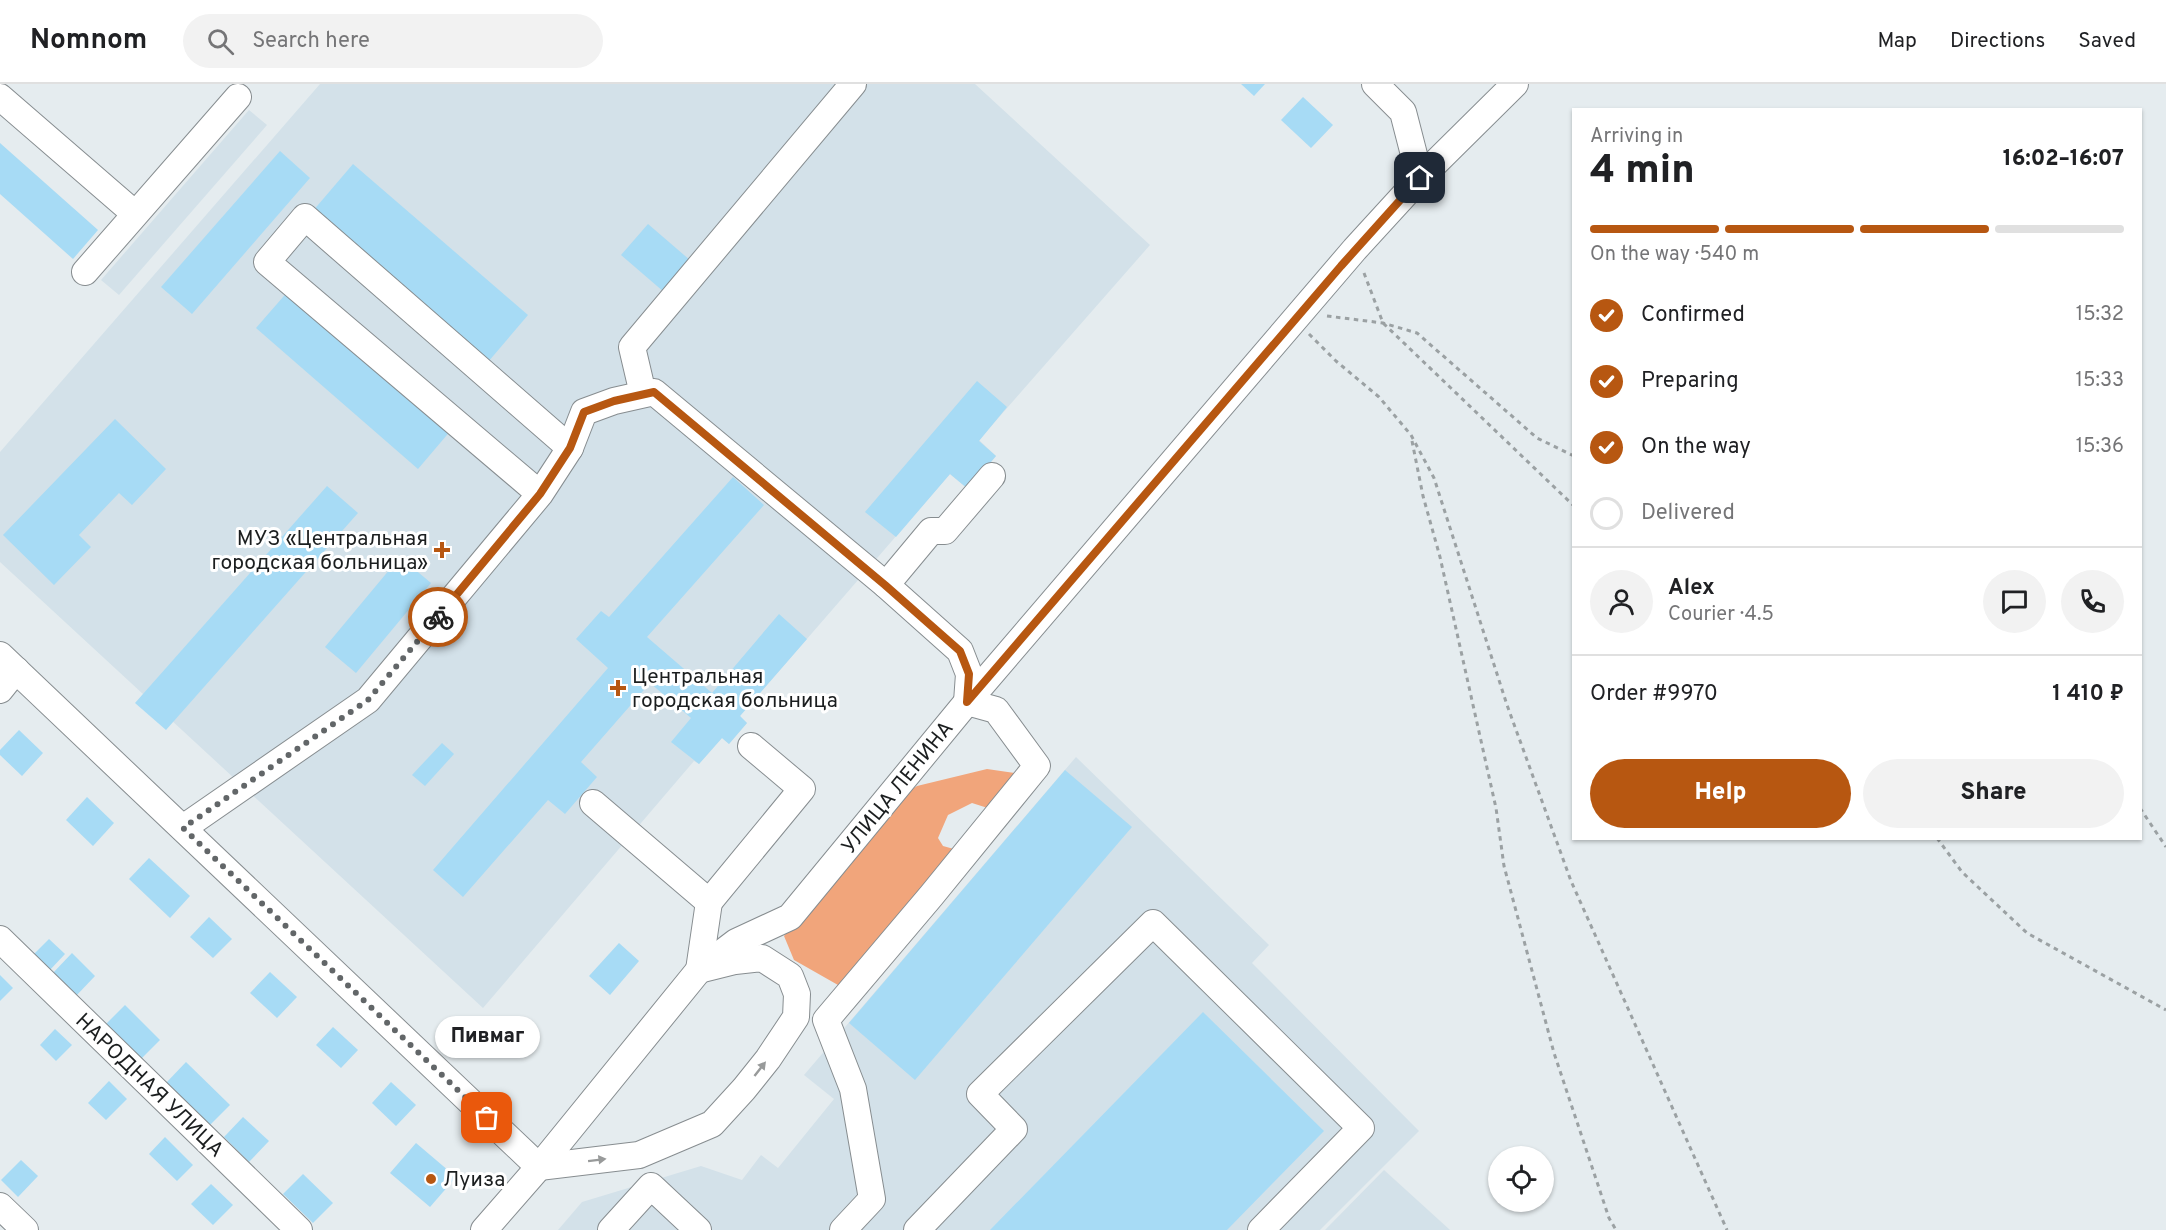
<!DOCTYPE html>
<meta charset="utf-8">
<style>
:root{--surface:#fff;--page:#f2f2f2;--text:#202124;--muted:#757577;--line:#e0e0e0;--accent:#b75711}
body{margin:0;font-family:Overpass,sans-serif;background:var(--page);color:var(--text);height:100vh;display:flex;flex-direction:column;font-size:22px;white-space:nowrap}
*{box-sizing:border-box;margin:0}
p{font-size:20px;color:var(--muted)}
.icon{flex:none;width:33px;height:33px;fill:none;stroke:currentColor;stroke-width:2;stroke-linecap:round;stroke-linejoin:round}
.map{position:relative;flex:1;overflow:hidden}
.side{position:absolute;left:1572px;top:24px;width:570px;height:732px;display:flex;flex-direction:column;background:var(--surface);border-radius:0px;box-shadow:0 2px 4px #0004}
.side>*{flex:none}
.tools{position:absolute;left:1488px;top:1062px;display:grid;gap:12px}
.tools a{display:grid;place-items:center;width:66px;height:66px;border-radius:50%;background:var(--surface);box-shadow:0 2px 4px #0004;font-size:30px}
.pin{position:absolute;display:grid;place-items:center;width:51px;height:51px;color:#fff;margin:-26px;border-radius:12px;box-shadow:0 3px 9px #0006}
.courier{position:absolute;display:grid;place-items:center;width:60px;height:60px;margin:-30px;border:4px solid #b75711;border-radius:50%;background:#fff;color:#222;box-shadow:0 2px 8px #0007}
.bubble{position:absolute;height:42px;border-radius:21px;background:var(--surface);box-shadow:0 2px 4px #0004;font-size:20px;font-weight:800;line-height:42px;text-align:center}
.head em{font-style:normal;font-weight:800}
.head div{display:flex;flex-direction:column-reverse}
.head{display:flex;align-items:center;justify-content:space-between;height:102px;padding:0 18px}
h1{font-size:39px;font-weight:800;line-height:45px}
.bar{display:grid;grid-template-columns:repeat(4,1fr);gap:9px 6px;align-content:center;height:72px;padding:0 18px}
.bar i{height:8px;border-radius:4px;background:var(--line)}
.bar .selected{background:var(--accent)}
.bar p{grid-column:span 4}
.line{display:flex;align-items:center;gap:15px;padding:0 18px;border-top:2px solid var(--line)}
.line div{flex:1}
.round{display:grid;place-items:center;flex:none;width:63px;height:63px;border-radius:32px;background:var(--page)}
ol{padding:0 18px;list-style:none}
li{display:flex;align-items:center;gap:18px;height:66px}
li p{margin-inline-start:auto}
li .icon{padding:6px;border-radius:50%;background:var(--accent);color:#fff;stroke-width:4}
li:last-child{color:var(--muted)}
li i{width:33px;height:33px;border:3px solid var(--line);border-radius:50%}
.primary-button{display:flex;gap:12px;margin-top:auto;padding:12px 18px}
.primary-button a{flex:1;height:69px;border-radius:36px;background:var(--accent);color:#fff;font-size:24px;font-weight:800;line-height:69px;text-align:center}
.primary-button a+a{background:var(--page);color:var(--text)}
header{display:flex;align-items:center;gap:36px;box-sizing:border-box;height:84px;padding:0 30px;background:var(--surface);border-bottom:2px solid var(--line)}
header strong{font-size:28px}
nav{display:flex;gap:33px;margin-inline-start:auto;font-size:21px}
.search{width:420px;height:54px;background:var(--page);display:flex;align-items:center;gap:15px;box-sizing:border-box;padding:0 21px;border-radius:33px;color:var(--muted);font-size:22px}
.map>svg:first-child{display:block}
.built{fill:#d3e1e9}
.green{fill:#f1a57b}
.building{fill:#a7dbf5}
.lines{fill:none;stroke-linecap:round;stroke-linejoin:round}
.minor-casing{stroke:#878d90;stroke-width:28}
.path{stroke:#9ba1a3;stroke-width:3;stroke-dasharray:4.5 4.5;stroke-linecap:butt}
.minor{stroke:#fff;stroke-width:26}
.oneway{fill:#989a9a}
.done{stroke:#626668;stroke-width:6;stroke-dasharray:0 10.8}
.route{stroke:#b75711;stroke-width:8}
.poi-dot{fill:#b75711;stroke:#fff;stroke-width:2}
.labels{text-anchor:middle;stroke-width:6;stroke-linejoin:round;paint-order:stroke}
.poi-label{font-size:21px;fill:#1b1e1f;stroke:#fff;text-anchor:start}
.street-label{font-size:21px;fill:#1b1e1f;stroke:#fff}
</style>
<header>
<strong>Nomnom</strong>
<div class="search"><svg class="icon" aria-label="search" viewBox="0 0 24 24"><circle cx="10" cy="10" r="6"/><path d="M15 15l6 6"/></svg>Search here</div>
<nav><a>Map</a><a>Directions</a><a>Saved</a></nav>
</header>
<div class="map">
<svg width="2166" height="1146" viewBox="0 0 2166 1146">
<rect width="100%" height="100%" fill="#e5ecef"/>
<g class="built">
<path d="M320 0H975L1150 161 979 356 996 372 968 405 950 390 740 632 747 639 729 660 722 654 699 680 694 677 483 924 0 478V368Z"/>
<path d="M249 26 267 41 119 211 101 196Z"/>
<path d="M1076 673 1269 861 1252 879 1419 1047 1320 1146H558L582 1118 701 1082 742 1096 761 1071 778 1084 834 1015 804 991Z"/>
<path d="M1384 1086 1450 1146H1325Z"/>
</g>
<path class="green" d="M987 685 1021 690 994 726 972 719 948 731 938 754 943 762 961 767 851 903 838 901 794 876 784 852 892 719 917 702Z"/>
<g class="building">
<path d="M1241 0H1265L1254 12Z"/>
<path d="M1303 13 1333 41 1311 64 1281 36Z"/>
<path d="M0 59 98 146 73 175 0 110Z"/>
<path d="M280 67 310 94 192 230 161 203Z"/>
<path d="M353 80 528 231 488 278 312 128Z"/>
<path d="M648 140 691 177 664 208 621 171Z"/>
<path d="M290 205 452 345 418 385 256 244Z"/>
<path d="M977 297 1007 323 979 357 996 372 968 405 950 390 896 453 865 428Z"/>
<path d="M115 335 166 385 132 421 119 409 79 451 91 463 54 501 3 451Z"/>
<path d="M733 393 764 421 647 553 712 609 779 530 807 555 740 632 747 639 729 660 722 654 699 680 671 658 691 634 650 599 581 678 597 693 565 730 548 716 463 813 433 786 608 584 576 555 601 527 609 533Z"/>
<path d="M327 402 358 429 166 646 135 619Z"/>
<path d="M400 473 431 499 356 589 325 563Z"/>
<path d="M19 646 43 669 22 692 0 671V666Z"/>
<path d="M442 659 454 670 425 702 412 691Z"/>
<path d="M1065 686 1132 743 915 996 849 939Z"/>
<path d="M87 713 114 739 93 762 66 736Z"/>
<path d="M149 774 190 812 170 834 129 795Z"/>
<path d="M209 833 232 855 213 874 190 853Z"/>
<path d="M49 855 65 870 48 888 32 872Z"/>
<path d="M619 859 639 877 610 911 589 892Z"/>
<path d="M72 869 95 892 75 913 52 890Z"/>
<path d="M270 888 297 913 277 934 250 909Z"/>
<path d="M0 891 13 904 0 917Z"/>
<path d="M125 921 160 956 140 976 105 941Z"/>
<path d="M1203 928 1324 1047 1227 1146H990Z"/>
<path d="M333 943 358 966 341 984 316 961Z"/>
<path d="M55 945 72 961 56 977 40 961Z"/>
<path d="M186 978 230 1021 210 1041 166 999Z"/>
<path d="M109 997 127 1015 106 1036 88 1019Z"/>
<path d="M391 998 416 1021 396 1042 372 1019Z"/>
<path d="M243 1033 269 1057 249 1078 224 1053Z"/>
<path d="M165 1053 193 1081 177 1097 149 1070Z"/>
<path d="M416 1059 456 1093 430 1123 390 1089Z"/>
<path d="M21 1076 38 1092 18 1113 1 1096Z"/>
<path d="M303 1090 333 1119 313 1139 283 1110Z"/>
<path d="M211 1100 233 1121 213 1141 191 1120Z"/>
</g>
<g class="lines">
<defs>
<g id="minor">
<path d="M1375 0 1403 28 1420 94"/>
<path d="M0 13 134 129"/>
<path d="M85 188 238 13"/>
<path d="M643 310 632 263 853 0"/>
<path d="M570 364 584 328 614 317 654 308 886 501"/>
<path d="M0 571 539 1083"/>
<path d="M0 606 16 586"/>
<path d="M183 744 368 616 540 410 570 364 305 133 267 178 540 410"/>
<path d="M709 818 802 705 751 662"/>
<path d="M0 855 299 1146"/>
<path d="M539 1083 639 1071 712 1040 744 1005 768 975 796 933 797 910 790 892 762 874 735 877 699 886 709 818 593 719"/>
<path d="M0 1122 25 1146"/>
<path d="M484 1146 539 1083 699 886 736 858 790 833 967 618 1355 165 1420 94 1515 0"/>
<path d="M611 1146 651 1102 698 1146"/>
<path d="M843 1146 872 1115 853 1005 826 936 931 812 1037 682 996 626 967 618 969 590 960 567 886 501 931 447H945L992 392"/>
<path d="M917 1146 1014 1045 980 1010 1153 839 1361 1044 1261 1146"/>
</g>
</defs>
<use href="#minor" class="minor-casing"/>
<g class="path">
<path d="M1364 189 1383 239 1574 422"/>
<path d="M1327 232 1383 239 1417 249 1537 354 1574 372"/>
<path d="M1309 250 1336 277 1379 313 1411 351 1434 394 1507 621 1571 797 1727 1146"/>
<path d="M1412 357 1423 412 1440 473 1496 724 1504 782 1554 969 1609 1134 1616 1146"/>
<path d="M2140 724 2166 763"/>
<path d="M1937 754 1962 788 2027 849 2166 926"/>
</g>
<use href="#minor" class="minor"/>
</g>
<defs><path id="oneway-solid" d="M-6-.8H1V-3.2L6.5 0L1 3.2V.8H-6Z" transform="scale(1.5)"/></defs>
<g class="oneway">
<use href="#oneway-solid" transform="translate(760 985) rotate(-52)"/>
<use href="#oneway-solid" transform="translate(597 1076) rotate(-7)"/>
</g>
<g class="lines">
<path class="done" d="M438 533 368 616 183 744 487 1034"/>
<path class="route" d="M438 533 540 410 570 364 584 328 614 317 654 308 885 501 960 567 969 590 967 618 1341 182 1420 94"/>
</g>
<g class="poi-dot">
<path d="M439 457h6v6h6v6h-6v6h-6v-6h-6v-6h6z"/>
<path d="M615 595h6v6h6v6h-6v6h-6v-6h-6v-6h6z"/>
<circle cx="431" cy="1095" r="6"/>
</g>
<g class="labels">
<g class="poi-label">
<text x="428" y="461" text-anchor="end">МУЗ «Центральная<tspan x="428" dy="24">городская больница»</tspan></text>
<text x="632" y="599">Центральная<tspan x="632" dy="24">городская больница</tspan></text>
<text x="443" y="1102">Луиза</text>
</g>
<g class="street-label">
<text transform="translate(897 703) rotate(-51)" y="7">УЛИЦА ЛЕНИНА</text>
<text transform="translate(150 1001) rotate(44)" y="7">НАРОДНАЯ УЛИЦА</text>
</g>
</g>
</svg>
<div class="tools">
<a><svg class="icon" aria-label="locate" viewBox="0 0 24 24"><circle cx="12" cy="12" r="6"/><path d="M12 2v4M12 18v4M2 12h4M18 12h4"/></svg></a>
</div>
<div class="pin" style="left:487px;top:1034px;background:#ea580c"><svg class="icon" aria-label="bag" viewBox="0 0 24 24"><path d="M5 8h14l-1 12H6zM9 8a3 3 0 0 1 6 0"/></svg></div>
<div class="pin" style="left:1420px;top:94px;background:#1f2937"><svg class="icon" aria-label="home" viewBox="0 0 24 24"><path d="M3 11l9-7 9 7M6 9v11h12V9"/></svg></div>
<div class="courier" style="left:438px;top:533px"><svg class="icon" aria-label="bike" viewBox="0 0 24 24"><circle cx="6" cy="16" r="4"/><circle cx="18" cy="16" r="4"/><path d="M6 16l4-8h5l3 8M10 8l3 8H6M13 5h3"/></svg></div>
<div class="bubble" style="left:435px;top:932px;width:105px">Пивмаг</div>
<section class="side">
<div class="head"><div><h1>4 min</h1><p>Arriving in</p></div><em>16:02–16:07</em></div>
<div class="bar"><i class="selected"></i><i class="selected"></i><i class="selected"></i><i></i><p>On the way · 540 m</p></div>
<ol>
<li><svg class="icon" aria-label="check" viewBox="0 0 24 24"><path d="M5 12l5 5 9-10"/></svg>Confirmed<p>15:32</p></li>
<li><svg class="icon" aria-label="check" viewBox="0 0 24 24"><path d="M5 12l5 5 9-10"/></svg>Preparing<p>15:33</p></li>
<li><svg class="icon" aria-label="check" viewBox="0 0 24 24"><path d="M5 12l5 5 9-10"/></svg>On the way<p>15:36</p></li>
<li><i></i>Delivered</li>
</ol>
<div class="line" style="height:108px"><a class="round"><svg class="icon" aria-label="person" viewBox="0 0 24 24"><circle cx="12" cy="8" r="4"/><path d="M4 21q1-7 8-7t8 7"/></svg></a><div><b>Alex</b><p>Courier · 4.5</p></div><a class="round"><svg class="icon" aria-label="chat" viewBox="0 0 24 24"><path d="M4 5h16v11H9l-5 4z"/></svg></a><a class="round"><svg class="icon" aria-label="phone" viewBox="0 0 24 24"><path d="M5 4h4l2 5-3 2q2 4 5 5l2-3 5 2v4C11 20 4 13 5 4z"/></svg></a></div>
<div class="line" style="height:78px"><div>Order #9970</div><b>1 410 ₽</b></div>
<div class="primary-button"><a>Help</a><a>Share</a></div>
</section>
</div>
